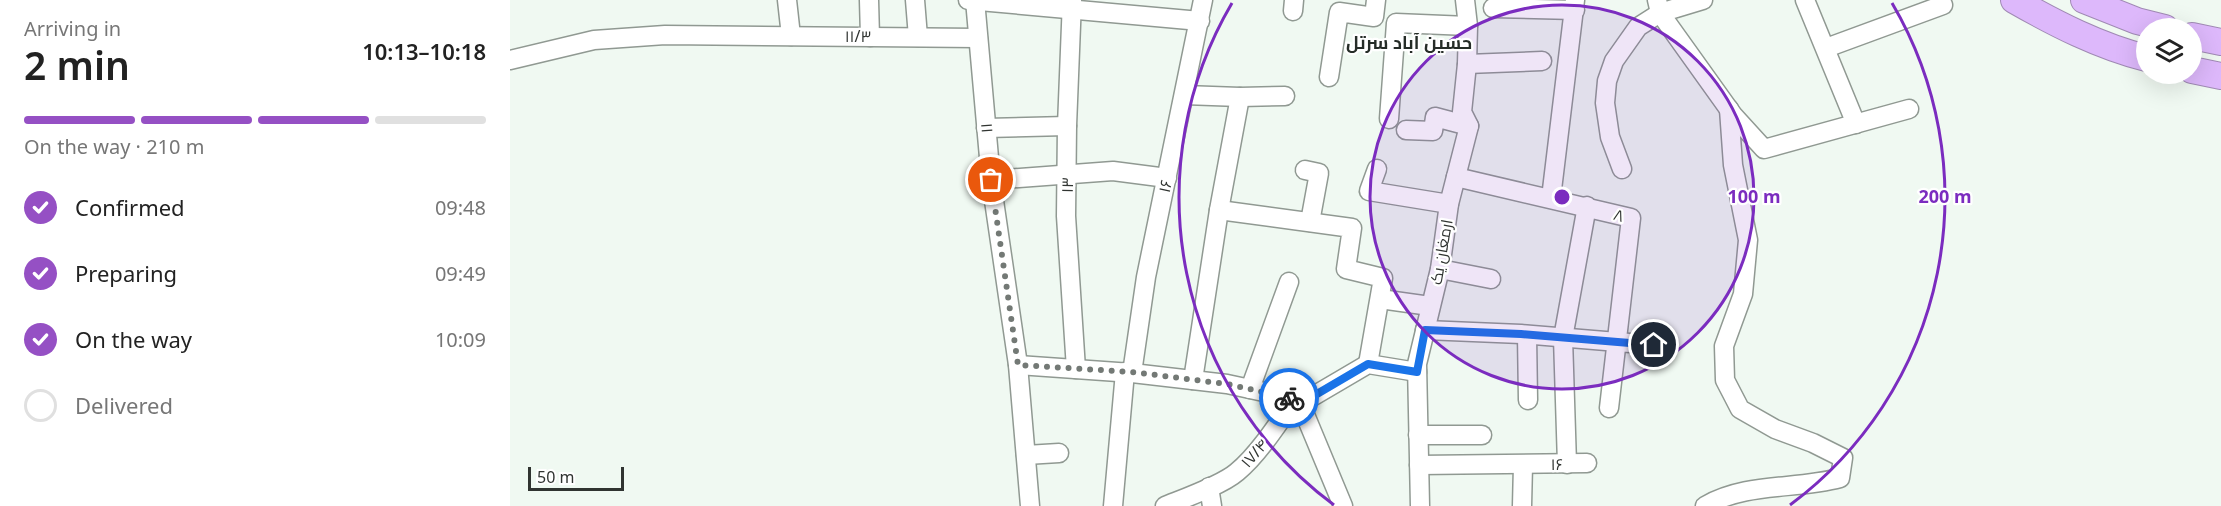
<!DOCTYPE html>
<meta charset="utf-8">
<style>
:root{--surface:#fff;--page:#f6f6f6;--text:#222;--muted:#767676;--line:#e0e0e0;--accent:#9550c4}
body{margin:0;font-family:"Noto Sans",Cairo,sans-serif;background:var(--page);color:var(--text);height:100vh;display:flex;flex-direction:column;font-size:22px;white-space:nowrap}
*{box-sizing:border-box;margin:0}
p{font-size:20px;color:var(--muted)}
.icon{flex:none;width:33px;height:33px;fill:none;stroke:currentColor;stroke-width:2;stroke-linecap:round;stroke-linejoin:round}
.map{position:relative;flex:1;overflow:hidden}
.drawer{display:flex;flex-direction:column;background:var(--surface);width:510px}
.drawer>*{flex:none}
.tools{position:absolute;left:1626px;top:18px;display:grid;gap:12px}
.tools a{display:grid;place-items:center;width:66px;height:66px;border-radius:50%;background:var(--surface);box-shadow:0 6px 24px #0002;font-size:30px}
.scale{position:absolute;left:18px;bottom:15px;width:96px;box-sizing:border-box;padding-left:6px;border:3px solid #303431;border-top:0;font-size:16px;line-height:21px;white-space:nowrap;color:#303431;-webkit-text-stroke:4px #fff;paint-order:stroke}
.pin{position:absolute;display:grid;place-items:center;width:51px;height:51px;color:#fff;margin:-26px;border:3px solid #fff;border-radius:50%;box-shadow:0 2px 6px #0007}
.courier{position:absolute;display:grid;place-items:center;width:60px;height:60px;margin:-30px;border:4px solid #1a73e8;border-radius:50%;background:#fff;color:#222;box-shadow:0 2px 8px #0007}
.head em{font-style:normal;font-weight:600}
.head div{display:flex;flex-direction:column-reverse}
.head{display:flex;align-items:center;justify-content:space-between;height:102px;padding:0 24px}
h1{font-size:39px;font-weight:600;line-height:45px}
.bar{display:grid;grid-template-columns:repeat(4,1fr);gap:9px 6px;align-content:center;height:72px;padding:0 24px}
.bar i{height:8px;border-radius:4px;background:var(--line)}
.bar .active{background:var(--accent)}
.bar p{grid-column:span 4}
ol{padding:0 24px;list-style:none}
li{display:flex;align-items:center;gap:18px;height:66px}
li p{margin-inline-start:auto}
li .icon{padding:6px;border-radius:50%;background:var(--accent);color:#fff;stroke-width:4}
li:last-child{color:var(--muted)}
li i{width:33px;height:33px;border:3px solid var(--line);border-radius:50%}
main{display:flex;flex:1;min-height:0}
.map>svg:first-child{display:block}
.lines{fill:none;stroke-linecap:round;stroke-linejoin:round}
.minor-casing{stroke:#909992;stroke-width:21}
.highway-casing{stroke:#a08ab4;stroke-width:28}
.minor{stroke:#fff;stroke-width:18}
.highway{stroke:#ddb8fb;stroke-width:26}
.done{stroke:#737975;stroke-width:6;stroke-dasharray:0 10.8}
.route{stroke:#1a73e8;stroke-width:8}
.ring{fill:none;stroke:#7b2cbf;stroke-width:3}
.labels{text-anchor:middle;stroke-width:4.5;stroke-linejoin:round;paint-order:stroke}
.street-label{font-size:16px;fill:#303431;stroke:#fff}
.neighbourhood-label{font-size:18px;font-weight:bold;fill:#252c27;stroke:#fff}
.centre{fill:#7b2cbf;stroke:#fff;stroke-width:3}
.ring-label{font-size:18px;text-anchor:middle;font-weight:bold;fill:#7b2cbf;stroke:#fff;stroke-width:4.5;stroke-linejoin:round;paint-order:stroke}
</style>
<main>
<section class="drawer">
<div class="head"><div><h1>2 min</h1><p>Arriving in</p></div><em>10:13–10:18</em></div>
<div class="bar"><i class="active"></i><i class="active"></i><i class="active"></i><i></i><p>On the way · 210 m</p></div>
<ol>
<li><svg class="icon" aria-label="check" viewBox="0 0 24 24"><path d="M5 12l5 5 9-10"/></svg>Confirmed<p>09:48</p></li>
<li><svg class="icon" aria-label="check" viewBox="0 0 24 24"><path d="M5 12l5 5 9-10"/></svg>Preparing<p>09:49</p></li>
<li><svg class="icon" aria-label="check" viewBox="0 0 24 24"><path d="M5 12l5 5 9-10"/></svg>On the way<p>10:09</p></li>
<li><i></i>Delivered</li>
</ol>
</section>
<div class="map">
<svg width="1711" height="506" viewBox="0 0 1711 506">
<rect width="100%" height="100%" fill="#f0f9f2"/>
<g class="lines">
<defs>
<g id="minor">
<path d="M277 0 281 36"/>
<path d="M359 0 360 37"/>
<path d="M405 0 408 37"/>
<path d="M458 0 690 21"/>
<path d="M465 0 481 180 508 365 520 506"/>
<path d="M562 0 557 126 556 216 566 369"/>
<path d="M1193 0 1150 13 1223 115 1254 149 1399 109"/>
<path d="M1295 0 1346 124"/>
<path d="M983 8 1065 10"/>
<path d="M783 11 784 0"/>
<path d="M1316 48 1433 5"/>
<path d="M0 60 84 40 155 35 468 38"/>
<path d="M957 64 1032 61"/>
<path d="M819 77 829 12 864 17 866 0"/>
<path d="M674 95 730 97 775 96"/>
<path d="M879 119 886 23 958 26"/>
<path d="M476 128 557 126"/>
<path d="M896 130 923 131 925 117 959 126"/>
<path d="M867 169 859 191 939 204"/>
<path d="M1112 169 1100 137 1095 103 1097 81 1104 61 1128 27 1150 13 1147 0"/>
<path d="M795 170 809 173 800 222"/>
<path d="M946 177 1121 218 1099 408"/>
<path d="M481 180 603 171 657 178"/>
<path d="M1041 198 1065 0"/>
<path d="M709 210 842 228 836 269 873 278 858 364"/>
<path d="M930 269 981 279"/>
<path d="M870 299 920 306"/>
<path d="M915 330 1011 334 1144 345"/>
<path d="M1017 335 1018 400"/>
<path d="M508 365 622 373 717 384 795 401 858 364 907 372"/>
<path d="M622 373 636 277 693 0"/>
<path d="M683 380 709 210 730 97"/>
<path d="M740 389 779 282"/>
<path d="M908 435H972"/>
<path d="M516 455 549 453"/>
<path d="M1057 464 1053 338 1077 206"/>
<path d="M909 465 1077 463"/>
<path d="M699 487 702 506"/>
<path d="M603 506 615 372"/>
<path d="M655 506C675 498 712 485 727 472 748 455 770 421 785 399L796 417 833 506"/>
<path d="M910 506 907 364 930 269 939 204 959 126 952 112 957 64 958 26 955 0"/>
<path d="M1012 506 1013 465"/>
<path d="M1195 506C1237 482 1285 490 1330 478L1333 458 1303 443 1265 429 1230 409 1215 380 1214 346 1233 294 1238 240 1223 165 1219 109"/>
</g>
<g id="highway">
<path d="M1504 0C1546 24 1589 46 1636 58"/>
<path d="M1574 0 1627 21 1655 28"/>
<path d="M1682 36 1711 42"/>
<path d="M1682 70 1711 76"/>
</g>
</defs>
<use href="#minor" class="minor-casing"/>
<use href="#highway" class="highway-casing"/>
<use href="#minor" class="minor"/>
<use href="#highway" class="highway"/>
</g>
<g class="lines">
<path class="done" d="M481 180 508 365 622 372 717 384 779 398"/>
<path class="route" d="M779 398 795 401 858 364 907 372 915 330 1011 334 1144 345"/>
</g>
<circle cx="1052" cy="197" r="192" fill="#7b2cbf" fill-opacity=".12"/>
<g class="ring">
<circle cx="1052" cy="197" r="192"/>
<path d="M824 505A383 383 0 0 1 722 3M1382 3A383 383 0 0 1 1280 505"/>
</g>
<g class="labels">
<g class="street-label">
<text x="348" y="42">۱۱/۳</text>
<text transform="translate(476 128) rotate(-95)" y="6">۱۱</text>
<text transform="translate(557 185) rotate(-89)" y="6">۱۳</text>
<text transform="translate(655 186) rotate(-78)" y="6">۱۶</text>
<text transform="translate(1109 215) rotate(17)" y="6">۸</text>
<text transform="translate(931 252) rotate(-80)" y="6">ارمغان یک</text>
<text transform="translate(744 453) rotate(-49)" y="6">۱۷/۴</text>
<text transform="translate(1047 464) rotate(-1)" y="6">۱۶</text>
</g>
<g class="neighbourhood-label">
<text x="899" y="49">حسین آباد سرتل</text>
</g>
</g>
<circle cx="1052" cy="197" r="9" class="centre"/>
<g class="ring-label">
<text x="1244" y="203">100 m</text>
<text x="1435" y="203">200 m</text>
</g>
</svg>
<div class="tools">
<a><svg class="icon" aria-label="layers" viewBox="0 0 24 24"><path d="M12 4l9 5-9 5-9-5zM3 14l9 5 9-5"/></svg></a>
</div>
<div class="scale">50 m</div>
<div class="pin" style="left:481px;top:180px;background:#ea580c"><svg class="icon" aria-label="bag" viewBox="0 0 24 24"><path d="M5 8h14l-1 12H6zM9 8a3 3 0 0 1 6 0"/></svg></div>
<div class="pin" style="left:1144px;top:345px;background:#1f2937"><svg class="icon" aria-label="home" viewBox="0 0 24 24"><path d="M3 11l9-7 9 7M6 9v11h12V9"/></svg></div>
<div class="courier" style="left:779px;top:398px"><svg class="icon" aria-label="bike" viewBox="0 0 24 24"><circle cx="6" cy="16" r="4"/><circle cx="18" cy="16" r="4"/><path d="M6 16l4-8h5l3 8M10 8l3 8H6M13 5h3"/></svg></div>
</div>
</main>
